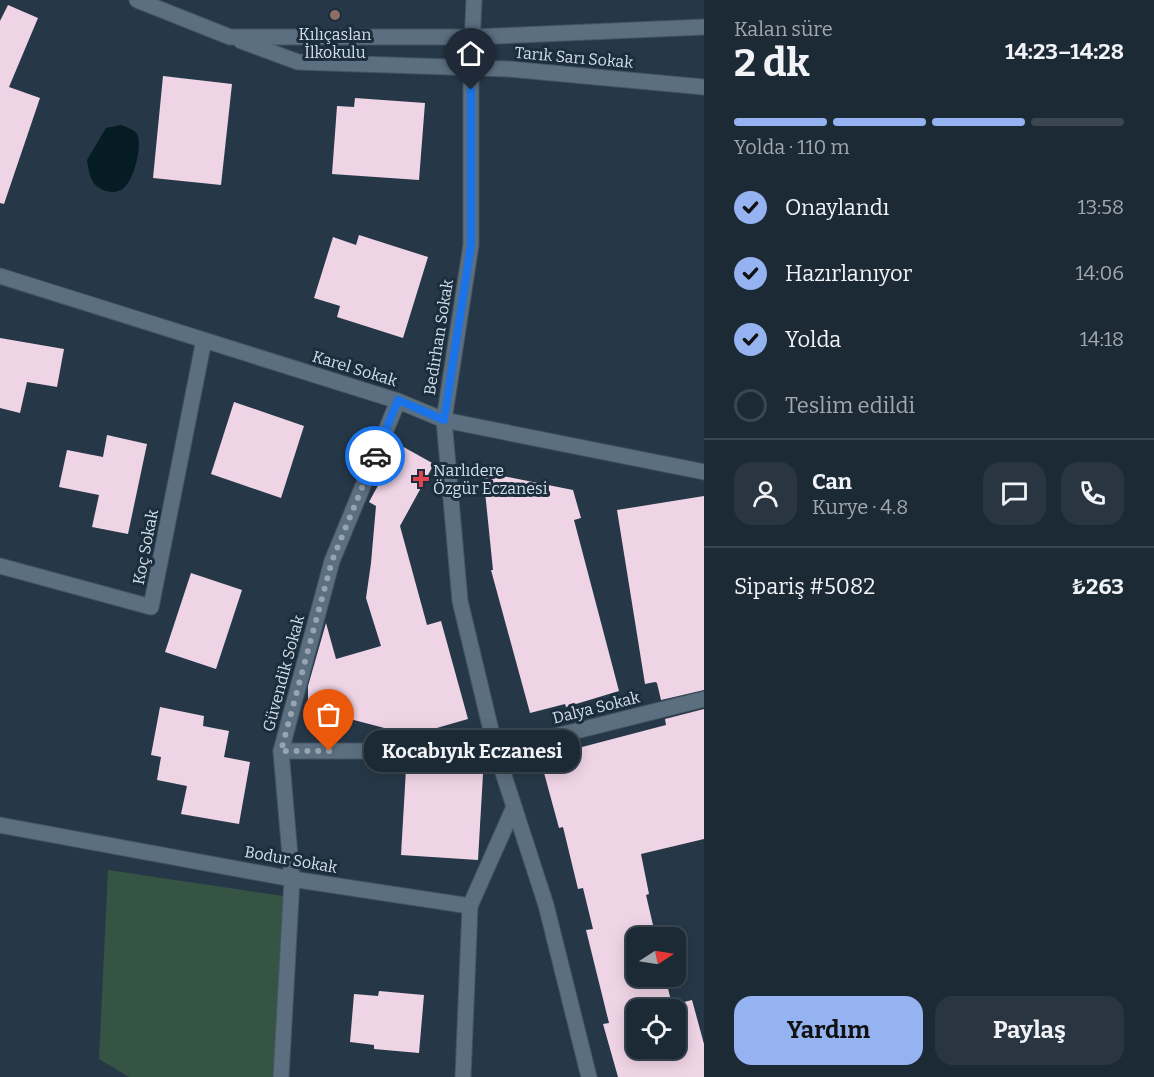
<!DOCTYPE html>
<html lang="tr">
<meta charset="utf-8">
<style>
:root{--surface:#1c2a36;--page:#293642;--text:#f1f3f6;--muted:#a0a7ad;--line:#3a4651;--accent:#95b2f1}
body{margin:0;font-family:Bitter,serif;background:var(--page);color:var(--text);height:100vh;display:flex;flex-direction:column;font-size:22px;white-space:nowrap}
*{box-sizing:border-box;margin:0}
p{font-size:20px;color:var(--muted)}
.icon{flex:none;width:33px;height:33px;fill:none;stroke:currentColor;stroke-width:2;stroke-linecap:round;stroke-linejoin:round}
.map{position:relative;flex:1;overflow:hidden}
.sheet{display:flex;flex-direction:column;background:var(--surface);width:450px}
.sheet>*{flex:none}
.needle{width:39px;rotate:78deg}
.buttons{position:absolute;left:626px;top:927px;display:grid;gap:12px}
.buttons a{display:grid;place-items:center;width:60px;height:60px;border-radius:12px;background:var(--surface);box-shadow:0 3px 15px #0003,0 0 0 2px var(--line);font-size:30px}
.pin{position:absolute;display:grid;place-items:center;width:51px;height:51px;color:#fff;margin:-62px -26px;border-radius:50% 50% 50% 0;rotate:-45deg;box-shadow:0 0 6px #0007}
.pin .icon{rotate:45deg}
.courier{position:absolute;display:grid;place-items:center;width:60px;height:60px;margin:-30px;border:4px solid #1a73e8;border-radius:50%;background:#fff;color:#222;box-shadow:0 2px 8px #0007}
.bubble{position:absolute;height:42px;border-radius:18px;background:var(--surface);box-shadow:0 3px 15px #0003,0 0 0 2px var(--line);font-size:20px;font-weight:700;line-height:42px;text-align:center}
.headline em{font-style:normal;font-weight:700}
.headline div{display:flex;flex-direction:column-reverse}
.headline{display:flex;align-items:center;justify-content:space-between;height:102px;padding:0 30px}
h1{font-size:39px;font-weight:700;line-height:45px}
.bar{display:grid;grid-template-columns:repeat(4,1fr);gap:9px 6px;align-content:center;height:72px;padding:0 30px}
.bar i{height:8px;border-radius:4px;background:var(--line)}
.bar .active{background:var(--accent)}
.bar p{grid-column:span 4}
.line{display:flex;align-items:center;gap:15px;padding:0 30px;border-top:2px solid var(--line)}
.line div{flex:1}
.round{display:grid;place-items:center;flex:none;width:63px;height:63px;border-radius:18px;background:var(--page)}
ol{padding:0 30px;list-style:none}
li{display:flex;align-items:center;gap:18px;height:66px}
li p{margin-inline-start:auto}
li .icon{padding:6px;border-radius:50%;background:var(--accent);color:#111;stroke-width:4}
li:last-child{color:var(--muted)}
li i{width:33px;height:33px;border:3px solid var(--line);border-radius:50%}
.button{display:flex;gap:12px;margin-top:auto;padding:12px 30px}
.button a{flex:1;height:69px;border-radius:18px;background:var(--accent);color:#111;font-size:24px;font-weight:700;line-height:69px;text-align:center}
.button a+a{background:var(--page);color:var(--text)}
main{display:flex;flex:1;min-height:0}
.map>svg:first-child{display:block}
.green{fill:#355444}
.water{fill:#051c25}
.building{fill:#efd4e5;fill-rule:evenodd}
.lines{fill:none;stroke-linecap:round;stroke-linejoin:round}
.minor-casing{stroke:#455562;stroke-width:17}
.minor{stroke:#5b6f81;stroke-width:15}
.done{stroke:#97a5b1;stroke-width:6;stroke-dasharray:0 10.8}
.route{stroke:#1a73e8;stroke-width:8}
.education-dot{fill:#8d6e63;stroke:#1c2e3d;stroke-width:2}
.health-dot{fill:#e0444e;stroke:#1c2e3d;stroke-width:2}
.labels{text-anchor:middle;stroke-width:6;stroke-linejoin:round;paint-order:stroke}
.poi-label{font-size:16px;fill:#d4dfe9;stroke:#1c2e3d}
.street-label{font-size:16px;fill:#d4dfe9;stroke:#1c2e3d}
</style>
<main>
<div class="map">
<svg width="704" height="1077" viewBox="0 0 704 1077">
<rect width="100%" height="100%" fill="#263848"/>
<path class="green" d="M108 870 283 896 274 1077H129L99 1059Z"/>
<path class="water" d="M121 125C126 127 134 129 137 134 143 145 134 178 125 187 116 196 100 192 93 182 89 175 88 167 87 160L106 128Z"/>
<g class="building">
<path d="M8 5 38 18 9 87 40 98 4 204 0 203V21Z"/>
<path d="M163 76 232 84 221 185 153 178Z"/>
<path d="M355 98 425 103 419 180 332 174 337 106 354 107Z"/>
<path d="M359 235 428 257 403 338 337 317 340 306 314 298 333 237 356 245Z"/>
<path d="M0 338 64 349 57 387 27 382 20 413 0 408Z"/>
<path d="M234 402 304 426 281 498 211 474Z"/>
<path d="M107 435 147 444 128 534 92 527 99 495 59 487 67 450 103 457Z"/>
<path d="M400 445 434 464 400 526 427 625 441 621 468 719 395 740 392 730 308 708V686L326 623 336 659 381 646 366 598 371 563 376 506 369 502Z"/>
<path d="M483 472 573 490 581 518 574 520 619 691 566 707 565 704 530 713 491 570H493Z"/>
<path d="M704 496V690L661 700 657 683 655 682 645 684 617 510Z"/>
<path d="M191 573 242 590 216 669 165 652Z"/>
<path d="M160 707 204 716 203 726 229 731 224 757 250 762 239 824 181 814 187 786 157 780 161 757 151 755Z"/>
<path d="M704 709V839L641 854 649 894 646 895 656 938H636V976H665L672 1005 692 1000 704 1044V1077H618L603 1024 609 1023 586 930 593 929 583 888 578 889 563 827 559 828 540 758 666 725 665 719ZM636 1010H675V1048H636Z"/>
<path d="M406 769 483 774 478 860 401 855Z"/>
<path d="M379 991 424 995 419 1053 374 1049V1045L350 1042 354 994 378 996Z"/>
</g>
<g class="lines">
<defs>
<g id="minor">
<path d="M137 0 230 37H473L704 27"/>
<path d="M474 0 471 68V245L444 420 460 601 496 751 546 905 589 1077"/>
<path d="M241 41 298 62 509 69 704 87"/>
<path d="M0 276 398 401 444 420 704 472"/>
<path d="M0 566 151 607 204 340"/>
<path d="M281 751H496L704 699"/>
<path d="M0 825 292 879 470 906 514 807"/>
<path d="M281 1077 292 879 281 751 332 561 398 401"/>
<path d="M463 1077 470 906"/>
</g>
</defs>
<use href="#minor" class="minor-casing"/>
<use href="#minor" class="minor"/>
</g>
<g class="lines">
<path class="done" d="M329 751H281L332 561 375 456"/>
<path class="route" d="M375 456 398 400 444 420 471 245V90"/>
</g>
<circle class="education-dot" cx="335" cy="15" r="6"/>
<path class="health-dot" d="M418 470h6v6h6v6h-6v6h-6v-6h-6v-6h6z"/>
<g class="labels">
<g class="poi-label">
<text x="335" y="40">Kılıçaslan<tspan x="335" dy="18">İlkokulu</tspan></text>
<text x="433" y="476" text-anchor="start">Narlıdere<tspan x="433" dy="18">Özgür Eczanesi</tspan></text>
</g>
<g class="street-label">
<text transform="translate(574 57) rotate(5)" y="6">Tarık Sarı Sokak</text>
<text transform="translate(438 337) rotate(-81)" y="6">Bedirhan Sokak</text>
<text transform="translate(355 368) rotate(17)" y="6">Karel Sokak</text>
<text transform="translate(145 547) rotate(-79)" y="6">Koç Sokak</text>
<text transform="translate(283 673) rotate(-75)" y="6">Güvendik Sokak</text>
<text transform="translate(596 707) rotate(-14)" y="6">Dalya Sokak</text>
<text transform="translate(291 859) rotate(10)" y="6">Bodur Sokak</text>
</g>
</g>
</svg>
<div class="buttons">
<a><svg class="needle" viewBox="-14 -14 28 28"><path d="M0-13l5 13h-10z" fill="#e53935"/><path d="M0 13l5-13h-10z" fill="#a0a7ad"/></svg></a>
<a><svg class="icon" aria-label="locate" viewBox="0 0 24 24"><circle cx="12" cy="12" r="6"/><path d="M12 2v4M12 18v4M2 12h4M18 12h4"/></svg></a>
</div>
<div class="pin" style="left:329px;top:751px;background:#ea580c"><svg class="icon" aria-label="bag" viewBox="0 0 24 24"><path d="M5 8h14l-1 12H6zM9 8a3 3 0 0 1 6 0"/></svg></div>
<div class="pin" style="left:471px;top:90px;background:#1f2937"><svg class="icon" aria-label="home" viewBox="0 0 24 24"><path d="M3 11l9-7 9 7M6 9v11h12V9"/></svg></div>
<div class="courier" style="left:375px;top:456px"><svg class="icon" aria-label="car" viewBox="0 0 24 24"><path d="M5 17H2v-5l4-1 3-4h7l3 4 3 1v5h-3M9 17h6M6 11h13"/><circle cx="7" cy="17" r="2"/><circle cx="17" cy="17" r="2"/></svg></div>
<div class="bubble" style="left:364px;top:730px;width:216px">Kocabıyık Eczanesi</div>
</div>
<section class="sheet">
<div class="headline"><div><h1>2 dk</h1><p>Kalan süre</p></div><em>14:23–14:28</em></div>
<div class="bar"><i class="active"></i><i class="active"></i><i class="active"></i><i></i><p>Yolda · 110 m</p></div>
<ol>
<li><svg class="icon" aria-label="check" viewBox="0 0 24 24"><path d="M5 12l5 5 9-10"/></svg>Onaylandı<p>13:58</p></li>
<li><svg class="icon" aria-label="check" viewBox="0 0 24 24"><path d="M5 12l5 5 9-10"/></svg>Hazırlanıyor<p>14:06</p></li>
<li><svg class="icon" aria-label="check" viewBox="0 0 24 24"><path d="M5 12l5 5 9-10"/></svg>Yolda<p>14:18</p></li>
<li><i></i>Teslim edildi</li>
</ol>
<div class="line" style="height:108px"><a class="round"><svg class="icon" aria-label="person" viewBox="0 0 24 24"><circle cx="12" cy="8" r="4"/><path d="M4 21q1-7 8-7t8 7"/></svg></a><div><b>Can</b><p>Kurye · 4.8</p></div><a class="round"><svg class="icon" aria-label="chat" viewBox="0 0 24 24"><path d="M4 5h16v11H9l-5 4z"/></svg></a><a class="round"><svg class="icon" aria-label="phone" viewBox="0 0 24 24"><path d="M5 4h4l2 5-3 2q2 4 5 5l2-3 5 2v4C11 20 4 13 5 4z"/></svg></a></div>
<div class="line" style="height:78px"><div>Sipariş #5082</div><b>₺263</b></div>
<div class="button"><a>Yardım</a><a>Paylaş</a></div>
</section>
</main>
